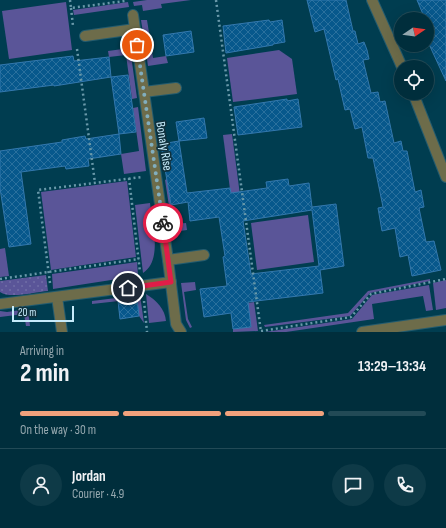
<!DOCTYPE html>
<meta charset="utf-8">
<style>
:root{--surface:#002e3c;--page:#0e3a47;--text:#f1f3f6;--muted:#95a8af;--line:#224a56;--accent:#f1a17c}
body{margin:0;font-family:"Sofia Sans Condensed",sans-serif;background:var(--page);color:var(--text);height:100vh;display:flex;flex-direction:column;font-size:15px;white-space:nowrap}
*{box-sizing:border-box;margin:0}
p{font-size:13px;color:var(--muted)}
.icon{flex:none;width:22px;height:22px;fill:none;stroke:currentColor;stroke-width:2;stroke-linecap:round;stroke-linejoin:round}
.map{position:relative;height:332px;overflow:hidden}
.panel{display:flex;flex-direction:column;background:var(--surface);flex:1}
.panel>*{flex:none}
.needle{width:26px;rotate:77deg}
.tools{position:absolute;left:394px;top:12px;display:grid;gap:8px}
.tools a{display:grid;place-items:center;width:40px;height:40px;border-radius:50%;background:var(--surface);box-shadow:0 4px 16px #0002,0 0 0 1px var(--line);font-size:20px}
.scale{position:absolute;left:12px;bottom:10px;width:62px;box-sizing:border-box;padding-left:4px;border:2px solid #c6ebfa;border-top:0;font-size:11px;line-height:14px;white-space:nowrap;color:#c6ebfa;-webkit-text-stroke:3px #10313d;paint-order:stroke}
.pin{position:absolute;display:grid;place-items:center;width:34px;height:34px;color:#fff;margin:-17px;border:2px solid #fff;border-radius:50%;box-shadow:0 1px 4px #0007}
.courier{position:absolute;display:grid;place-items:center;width:40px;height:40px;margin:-20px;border:3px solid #e11d48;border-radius:50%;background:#fff;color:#222;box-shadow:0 1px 5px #0007}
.overview em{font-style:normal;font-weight:700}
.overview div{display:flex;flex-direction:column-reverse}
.overview{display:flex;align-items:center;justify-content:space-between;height:68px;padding:0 20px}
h1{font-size:26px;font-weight:700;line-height:30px}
.bar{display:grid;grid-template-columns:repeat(4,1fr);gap:6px 4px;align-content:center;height:48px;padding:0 20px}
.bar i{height:5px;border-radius:3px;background:var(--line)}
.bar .active{background:var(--accent)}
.bar p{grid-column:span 4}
.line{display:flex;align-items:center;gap:10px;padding:0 20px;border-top:1px solid var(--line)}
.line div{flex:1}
.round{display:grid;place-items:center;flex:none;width:42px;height:42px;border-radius:21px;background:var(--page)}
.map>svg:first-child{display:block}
.grass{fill:url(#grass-dots)}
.garden{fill:#5a5598}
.building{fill:url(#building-cross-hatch);stroke:#3378ae;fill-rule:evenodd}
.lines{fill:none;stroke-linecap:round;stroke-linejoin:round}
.minor-casing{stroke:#245c6f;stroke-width:12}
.path{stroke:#6999aa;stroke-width:2.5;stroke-dasharray:2 3;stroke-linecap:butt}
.minor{stroke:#6d6c4a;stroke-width:10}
.done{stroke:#81aebe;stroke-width:4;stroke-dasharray:0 7.2}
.route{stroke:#e11d48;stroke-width:5}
.labels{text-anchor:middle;stroke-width:3.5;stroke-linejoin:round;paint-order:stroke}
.street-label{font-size:13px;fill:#c6ebfa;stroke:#10313d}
</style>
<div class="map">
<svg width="446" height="332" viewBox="0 0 446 332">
<defs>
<pattern id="grass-dots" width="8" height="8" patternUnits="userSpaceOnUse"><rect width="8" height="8" fill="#5a5598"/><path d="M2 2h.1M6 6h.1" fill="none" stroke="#706ea7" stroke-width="1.8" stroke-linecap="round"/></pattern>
<pattern id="building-cross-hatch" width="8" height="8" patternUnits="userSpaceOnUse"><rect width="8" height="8" fill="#07588c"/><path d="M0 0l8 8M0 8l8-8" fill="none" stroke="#2a709d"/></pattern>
</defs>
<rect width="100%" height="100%" fill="#003d50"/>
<path class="grass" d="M46 275 48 291C35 292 10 299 0 292V281Z"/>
<g class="garden">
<path d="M147 0H191L161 4 162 8 143 11 142 5 134 6 133 2Z"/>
<path d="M66 2 72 50 9 59 2 11Z"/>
<path d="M128 2 129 7 74 15 73 10Z"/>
<path d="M141 20H147L153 58 166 56 168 63 148 66Z"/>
<path d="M130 48 137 98 132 99 126 55 109 57 108 51Z"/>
<path d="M279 50 292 59 297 94 233 102 227 58Z"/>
<path d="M138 107 146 171 124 174 121 154 139 151 133 108Z"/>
<path d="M232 134 240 195 231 197 223 135Z"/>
<path d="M167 179 174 224 186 223 187 230 173 232 165 180Z"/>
<path d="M127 181 136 257 51 270 41 192Z"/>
<path d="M150 203C152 223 163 260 143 273L135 205Z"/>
<path d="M308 215 314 262 257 270 251 223Z"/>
<path d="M5 248 9 276 0 277V249Z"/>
<path d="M137 262 138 275 137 276 53 289 52 274Z"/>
<path d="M430 279V281L370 293 350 316 265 327 264 325 348 313 368 291Z"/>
<path d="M446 280V308L436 310 433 283Z"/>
<path d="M195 282 196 290 184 292 188 319 192 327 190 328 186 320 181 283Z"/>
<path d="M429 285 433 310 426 311 423 296 372 304 374 319 286 332H265L352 319 372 295Z"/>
<path d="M146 294C156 300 165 309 166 321L149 323Z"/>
<path d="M140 295 144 323 139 316 137 299 92 304V301Z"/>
<path d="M254 302 258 331 233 332V329L251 327 248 303Z"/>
<path d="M28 309 30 326H26L24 314 0 317V311L7 312Z"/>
</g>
<g class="building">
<path d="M307 0H346L353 31H355L358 44 364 42 367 50 369 59 363 60 371 93 378 92 380 102 385 101 394 143 401 141 403 151H407L415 192 421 190 424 207 419 208 426 242 434 241 441 270 412 276 408 255 400 257 395 228 382 231 378 208 383 207 373 158H368L362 127 355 129 350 109 345 110 338 79 336 80 324 29 315 32Z"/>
<path d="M417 0H446V81L427 40V19H425Z"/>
<path d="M269 20 270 22 282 20 285 42 273 44V45L226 53 223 26Z"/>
<path d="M191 31 194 52 166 56 163 35Z"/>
<path d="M73 56 74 61 109 57 111 77 54 86V85L0 92V65Z"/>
<path d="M128 75 136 132 119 134 111 77Z"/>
<path d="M287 99V101L298 99 302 127 238 135 234 107Z"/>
<path d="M204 118 207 138 179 141 176 122Z"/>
<path d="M119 134 121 154 88 159 89 166 66 169 65 166 21 172 31 244 9 247 0 188V151L62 142V140L85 136 86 139Z"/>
<path d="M179 141 187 193 230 188 231 193 267 188 266 182 288 179 289 186 309 183 312 207 336 204 344 266 320 270 323 293 248 302 251 327 233 329 231 313 204 317 200 289 227 286 223 257 225 256 219 217 190 221 188 202 171 205 161 144ZM312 210 319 266 251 274 243 221Z"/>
<path d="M137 299 139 316 120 319 118 301Z"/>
</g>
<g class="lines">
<defs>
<g id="minor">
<path d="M372 0 402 67"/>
<path d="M133 15 168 260 176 324 181 332"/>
<path d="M85 36 135 29"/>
<path d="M144 92 176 88"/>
<path d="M413 93 446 177"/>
<path d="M168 260 204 255"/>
<path d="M57 297 62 332"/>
<path d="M0 304 171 282"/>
<path d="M362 332 446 320"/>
</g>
</defs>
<use href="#minor" class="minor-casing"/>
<g class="path">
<path d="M70 0 71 8 125 1"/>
<path d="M216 0 261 332"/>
<path d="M71 8 73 26"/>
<path d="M77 49 95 183"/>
<path d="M129 178 140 272"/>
<path d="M0 279 139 259"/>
<path d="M50 283 38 190 142 177"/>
<path d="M144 301 147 332"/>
<path d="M261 331 351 317 371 294 446 279"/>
</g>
<use href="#minor" class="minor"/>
</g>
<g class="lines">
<path class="done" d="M137 45 163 223"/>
<path class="route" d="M128 288 171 282 163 223"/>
</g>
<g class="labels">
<g class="street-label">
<text transform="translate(165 146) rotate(81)" y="5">Bonaly Rise</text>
</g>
</g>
</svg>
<div class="tools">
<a><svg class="needle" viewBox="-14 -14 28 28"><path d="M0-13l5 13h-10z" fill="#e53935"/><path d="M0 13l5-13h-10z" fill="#95a8af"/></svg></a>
<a><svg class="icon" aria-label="locate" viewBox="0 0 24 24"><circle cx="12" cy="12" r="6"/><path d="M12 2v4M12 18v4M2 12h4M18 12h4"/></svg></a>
</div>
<div class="scale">20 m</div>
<div class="pin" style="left:137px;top:45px;background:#ea580c"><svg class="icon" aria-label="bag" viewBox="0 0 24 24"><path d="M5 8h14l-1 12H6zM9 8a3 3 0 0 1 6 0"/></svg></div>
<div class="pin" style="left:128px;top:288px;background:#1f2937"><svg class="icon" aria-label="home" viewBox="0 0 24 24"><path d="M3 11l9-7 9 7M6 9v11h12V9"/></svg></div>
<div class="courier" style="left:163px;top:223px"><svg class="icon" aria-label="bike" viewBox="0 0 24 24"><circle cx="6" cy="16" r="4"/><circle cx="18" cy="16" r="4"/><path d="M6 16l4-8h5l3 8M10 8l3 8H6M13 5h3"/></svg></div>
</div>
<section class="panel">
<div class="overview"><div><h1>2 min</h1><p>Arriving in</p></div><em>13:29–13:34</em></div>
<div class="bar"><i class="active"></i><i class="active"></i><i class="active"></i><i></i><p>On the way · 30 m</p></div>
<div class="line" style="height:72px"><a class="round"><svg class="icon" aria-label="person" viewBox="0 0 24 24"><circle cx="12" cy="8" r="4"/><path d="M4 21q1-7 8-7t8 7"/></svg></a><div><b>Jordan</b><p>Courier · 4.9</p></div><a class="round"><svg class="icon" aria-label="chat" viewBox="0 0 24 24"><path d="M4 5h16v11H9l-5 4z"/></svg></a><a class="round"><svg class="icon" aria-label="phone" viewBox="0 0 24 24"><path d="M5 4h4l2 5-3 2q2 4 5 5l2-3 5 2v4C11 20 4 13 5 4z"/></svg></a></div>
</section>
